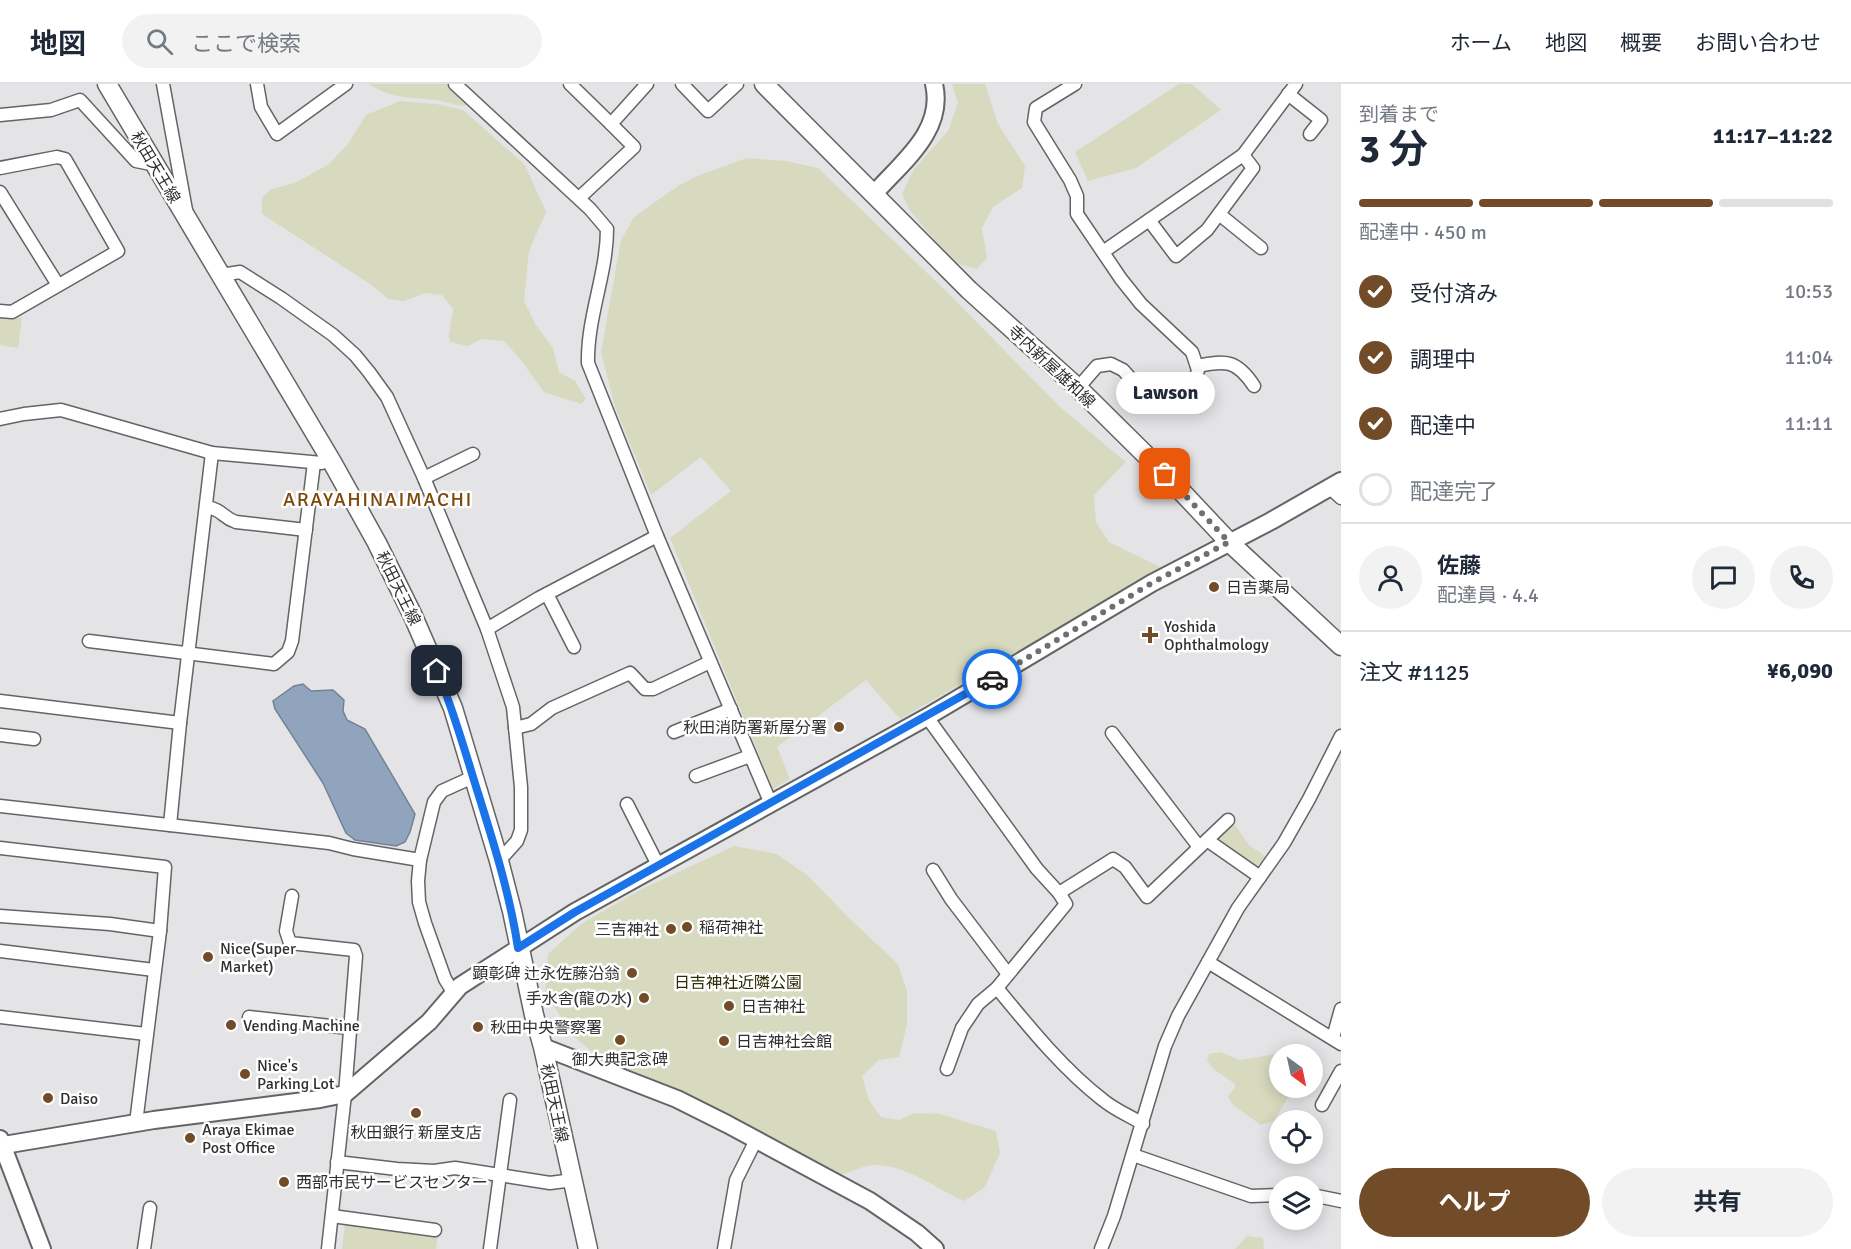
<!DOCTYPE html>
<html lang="ja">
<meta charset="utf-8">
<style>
:root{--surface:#fff;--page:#f2f2f3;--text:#1f2937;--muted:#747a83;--line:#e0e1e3;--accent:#724c28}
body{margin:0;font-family:Signika,"Noto Sans JP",sans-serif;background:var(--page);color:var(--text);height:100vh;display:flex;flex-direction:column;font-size:22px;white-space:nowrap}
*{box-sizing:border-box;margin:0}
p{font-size:20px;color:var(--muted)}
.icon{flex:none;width:33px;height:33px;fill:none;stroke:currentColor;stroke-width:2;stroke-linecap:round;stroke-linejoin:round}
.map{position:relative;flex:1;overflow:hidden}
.side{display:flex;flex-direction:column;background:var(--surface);width:510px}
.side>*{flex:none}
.needle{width:39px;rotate:147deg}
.buttons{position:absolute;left:1269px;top:960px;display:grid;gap:12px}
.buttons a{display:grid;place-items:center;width:54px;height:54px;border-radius:50%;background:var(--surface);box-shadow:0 3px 15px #0003;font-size:30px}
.pin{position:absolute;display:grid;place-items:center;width:51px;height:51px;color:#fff;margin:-26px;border-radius:12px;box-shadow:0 3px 9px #0006}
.courier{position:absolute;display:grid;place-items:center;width:60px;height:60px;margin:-30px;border:4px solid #1a73e8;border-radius:50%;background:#fff;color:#222;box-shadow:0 2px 8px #0007}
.bubble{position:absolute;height:42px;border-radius:21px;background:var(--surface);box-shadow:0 3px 15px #0003;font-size:20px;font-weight:700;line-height:42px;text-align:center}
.head em{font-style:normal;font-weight:700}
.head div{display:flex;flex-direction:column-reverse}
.head{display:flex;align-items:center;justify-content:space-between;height:102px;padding:0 18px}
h1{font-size:39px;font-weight:700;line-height:45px}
.bar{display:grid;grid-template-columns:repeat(4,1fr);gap:9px 6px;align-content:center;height:72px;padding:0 18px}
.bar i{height:8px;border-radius:4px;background:var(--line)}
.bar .active{background:var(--accent)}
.bar p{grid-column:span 4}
.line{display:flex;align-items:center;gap:15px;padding:0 18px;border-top:2px solid var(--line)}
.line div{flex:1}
.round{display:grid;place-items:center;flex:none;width:63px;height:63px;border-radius:32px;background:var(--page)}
ol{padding:0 18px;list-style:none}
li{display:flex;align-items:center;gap:18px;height:66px}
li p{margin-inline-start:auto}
li .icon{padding:6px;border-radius:50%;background:var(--accent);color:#fff;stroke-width:4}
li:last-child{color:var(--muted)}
li i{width:33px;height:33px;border:3px solid var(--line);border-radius:50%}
.action{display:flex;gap:12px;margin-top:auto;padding:12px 18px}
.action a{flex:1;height:69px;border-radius:36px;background:var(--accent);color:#fff;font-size:24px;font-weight:700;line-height:69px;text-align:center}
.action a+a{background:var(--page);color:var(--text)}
header{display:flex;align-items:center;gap:36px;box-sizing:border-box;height:84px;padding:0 30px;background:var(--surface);border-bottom:2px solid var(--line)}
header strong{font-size:28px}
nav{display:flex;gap:33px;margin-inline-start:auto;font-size:21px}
.search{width:420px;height:54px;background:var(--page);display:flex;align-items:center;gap:15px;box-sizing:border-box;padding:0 21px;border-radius:33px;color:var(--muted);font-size:22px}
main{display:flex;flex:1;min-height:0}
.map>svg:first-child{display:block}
.green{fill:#d7dabe}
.water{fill:#90a5bd;stroke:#738293;stroke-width:1.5}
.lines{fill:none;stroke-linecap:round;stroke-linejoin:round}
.street-casing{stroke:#636466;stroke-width:15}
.secondary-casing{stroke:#636466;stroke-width:20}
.primary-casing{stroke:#636466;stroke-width:21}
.street{stroke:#fff;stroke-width:12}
.secondary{stroke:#fff;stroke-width:16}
.primary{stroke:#fff;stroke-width:18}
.done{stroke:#6f6f71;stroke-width:6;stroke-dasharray:0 10.8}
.route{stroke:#1a73e8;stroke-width:8}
.poi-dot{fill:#724c28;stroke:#fff;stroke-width:2}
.labels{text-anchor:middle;stroke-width:5;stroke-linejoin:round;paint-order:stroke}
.street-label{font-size:16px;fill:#303031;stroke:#fff}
.poi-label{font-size:16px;fill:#303031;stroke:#fff;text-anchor:start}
.park-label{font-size:16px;fill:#2d2e06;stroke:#fff}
.quarter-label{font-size:20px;letter-spacing:1.5px;fill:#7d4809;stroke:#fff}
</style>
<header>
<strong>地図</strong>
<div class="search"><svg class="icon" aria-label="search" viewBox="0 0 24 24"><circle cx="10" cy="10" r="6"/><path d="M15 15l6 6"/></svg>ここで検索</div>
<nav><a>ホーム</a><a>地図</a><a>概要</a><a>お問い合わせ</a></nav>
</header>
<main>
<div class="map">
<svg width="1341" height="1165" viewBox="0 0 1341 1165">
<rect width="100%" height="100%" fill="#e4e4e7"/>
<g class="green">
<path d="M369 0H450L472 20C457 25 449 17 434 16 410 13 391 15 369 0Z"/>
<path d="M952 0H985L998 40 1025 82 1022 104 993 123 982 144 987 174 977 185 954 179 910 127 902 110 914 85 948 47 958 19Z"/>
<path d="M1179 0H1192L1221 26 1136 84 1088 97 1075 68Z"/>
<path d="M400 17 436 20 463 26 525 81 546 128 529 167 524 217 536 241 553 264 559 288 575 297 586 315 581 320 544 308 520 275 504 257 482 255 468 262 450 258 449 251 453 225 442 211 425 209 404 217 388 215 370 200 262 130V114L270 106 297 98 329 80 348 60 366 31Z"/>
<path d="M747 74 786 77 818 84 950 211 1060 323 1126 378 1094 411 1096 438 1109 458 1162 484 900 635 866 596 777 663 790 695 773 705 670 454 731 407 701 373 651 411 615 323 601 268 621 156 634 133 678 102 697 92Z"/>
<path d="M0 231 22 234 18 264 0 261Z"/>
<path d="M1235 741 1249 761 1265 772 1262 778 1256 782 1220 759 1219 752Z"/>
<path d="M734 762 777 770 808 792 849 834 898 880 907 907V940L899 973 879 976 862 992 869 1016 881 1033 899 1036 914 1029 940 1030 996 1047 1000 1069 985 1103 964 1117C936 1105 909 1082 877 1081 865 1080 849 1089 837 1092L671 1003 602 976 572 951 545 908 548 870 581 840 640 806Z"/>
<path d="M1220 968 1240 976 1276 970H1298H1280V1004H1294L1274 1037 1261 1041 1234 1022 1228 1013 1235 1003 1234 999 1212 984 1207 976 1209 970Z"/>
<path d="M345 1139 438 1149 436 1165H342Z"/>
<path d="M1247 1152 1263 1154 1264 1165H1235Z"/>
</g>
<path class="water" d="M303 600 311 607 333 606 344 616 343 627 347 636 365 645 415 730 410 748 405 758 396 762 355 756 346 749 323 699 275 625 273 617 294 602Z"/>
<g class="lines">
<defs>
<g id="street">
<path d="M163 0 186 126"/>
<path d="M257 0 261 23 277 50 346 0"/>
<path d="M455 0 590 125 607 145C607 190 587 233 588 279L657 452 771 720"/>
<path d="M570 0 611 40"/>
<path d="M682 0 708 27 737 0"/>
<path d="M1075 0 1036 24 1034 38 1070 96 1077 112V130L1121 195 1141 220 1192 268 1198 286 1193 304 1179 318 1164 322 1151 317 1123 286 1111 280 1097 282 1078 304"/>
<path d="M1288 10 1321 36 1310 50"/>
<path d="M0 31 51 26 80 16 136 77 156 81"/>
<path d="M0 84 57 73 65 75 118 167 12 228 0 227"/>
<path d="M0 108 58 201"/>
<path d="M579 114 634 63 611 40 647 0"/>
<path d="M1219 130 1261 164"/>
<path d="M1149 136 1176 172 1207 146 1253 84 1243 71"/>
<path d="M1103 168 1243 71 1296 0"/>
<path d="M221 191 240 188 281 214 333 251 355 271 369 288 387 313 424 394 487 545 513 623 521 703V746L517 757 499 777"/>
<path d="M1197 282C1226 276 1237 276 1254 302"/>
<path d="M0 335 24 330 61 326 212 369 322 379"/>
<path d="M424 394 473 370"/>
<path d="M1330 404 1341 414"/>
<path d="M206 423C224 426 221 433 236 438L306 446"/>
<path d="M547 510 574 563"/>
<path d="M487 545 539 514 657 452"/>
<path d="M89 557 274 580 288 568 292 557 314 379"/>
<path d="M0 617 180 639"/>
<path d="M927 633 1037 785 1059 809 1066 820 997 904C1029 943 1063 985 1103 1016 1115 1026 1130 1032 1143 1040"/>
<path d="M515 644 531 640 552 624 630 589 645 605H653L710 578"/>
<path d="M674 648 731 625"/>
<path d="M1112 649 1199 763"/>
<path d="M0 651 34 655"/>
<path d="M696 692 750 672"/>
<path d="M627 720 658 781"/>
<path d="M0 722 329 759 353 765 420 776"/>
<path d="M170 741 180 639 212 369"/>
<path d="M1207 756 1228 736"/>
<path d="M0 764 165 783 160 847 136 1039"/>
<path d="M933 786 951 815 1008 890"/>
<path d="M1059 809 1113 775 1125 783 1147 813 1207 756 1260 793"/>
<path d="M292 812 286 847 290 859 354 866 356 872 345 1010 328 1165"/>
<path d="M0 832 110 840 160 847"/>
<path d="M0 867 154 886"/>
<path d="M1208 878 1341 960"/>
<path d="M453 908 445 895 425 839 419 818 418 797 420 776 434 718 442 707 473 693"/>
<path d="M0 933 146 950"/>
<path d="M249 933 349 944"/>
<path d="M1333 954 1341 925"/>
<path d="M947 985 962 944 978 920 997 904"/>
<path d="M1322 1021 1341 987"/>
<path d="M1133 1071 1251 1112 1280 1111"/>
<path d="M337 1078 397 1085 434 1087 455 1084 550 1099 573 1096"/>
<path d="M1312 1111 1341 1117"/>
<path d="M332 1132 435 1146"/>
<path d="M144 1165 150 1124"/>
<path d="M490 1165 510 1016"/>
<path d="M724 1165 736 1096 756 1056"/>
<path d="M1101 1165 1114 1132 1165 962 1178 932 1238 824 1284 759 1309 715 1341 652"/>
</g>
<g id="secondary">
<path d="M874 110C902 78 945 47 934 0"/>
<path d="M543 963 677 1015 727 1040 870 1117 917 1149 935 1165"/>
<path d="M0 1055 42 1165"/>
<path d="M4 1061 154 1036 320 1015 345 1010 429 938 460 902 575 828 927 633 1152 499 1271 437 1341 397"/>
</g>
<g id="primary">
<path d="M107 0 332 378 377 459 413 532 453 624 499 777 512 827 534 931 543 963 588 1165"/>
<path d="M764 0 969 206 1078 304 1165 390 1229 458 1341 562"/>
</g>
</defs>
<use href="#street" class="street-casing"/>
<use href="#secondary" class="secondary-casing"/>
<use href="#primary" class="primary-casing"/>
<use href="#street" class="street"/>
<use href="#secondary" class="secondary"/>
<use href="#primary" class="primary"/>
</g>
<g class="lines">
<path class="done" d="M992 595 1152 499 1229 458 1165 390"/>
<path class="route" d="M437 587C454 627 465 668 478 709 494 760 510 811 518 864L575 828 992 595"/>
</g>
<g class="poi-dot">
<circle cx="1214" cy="503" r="6"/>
<path d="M1147 542h6v6h6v6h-6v6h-6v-6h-6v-6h6z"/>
<circle cx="839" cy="643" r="6"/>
<circle cx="687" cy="843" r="6"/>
<circle cx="671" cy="845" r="6"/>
<circle cx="208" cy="873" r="6"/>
<circle cx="632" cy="889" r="6"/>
<circle cx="644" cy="914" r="6"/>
<circle cx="729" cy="922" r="6"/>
<circle cx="231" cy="941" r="6"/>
<circle cx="478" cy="943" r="6"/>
<circle cx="620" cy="956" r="6"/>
<circle cx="724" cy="957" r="6"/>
<circle cx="245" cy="990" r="6"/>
<circle cx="48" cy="1014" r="6"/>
<circle cx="416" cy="1029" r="6"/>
<circle cx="190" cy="1054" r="6"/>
<circle cx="284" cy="1098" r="6"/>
</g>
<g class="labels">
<g class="street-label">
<text transform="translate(156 83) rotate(59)" y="6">秋田天王線</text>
<text transform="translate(1052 282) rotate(43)" y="6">寺内新屋雄和線</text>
<text transform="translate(399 504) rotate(64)" y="6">秋田天王線</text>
<text transform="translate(555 1019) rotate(78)" y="6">秋田天王線</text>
</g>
<g class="poi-label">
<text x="1226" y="509">日吉薬局</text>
<text x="1164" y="548">Yoshida<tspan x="1164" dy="18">Ophthalmology</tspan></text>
<text x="827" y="649" text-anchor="end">秋田消防署新屋分署</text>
<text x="699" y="849">稲荷神社</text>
<text x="659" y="851" text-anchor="end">三吉神社</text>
<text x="220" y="870">Nice(Super<tspan x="220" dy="18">Market)</tspan></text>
<text x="620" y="895" text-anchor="end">顕彰碑 辻永佐藤沿翁</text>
<text x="632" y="920" text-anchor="end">手水舎(龍の水)</text>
<text x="741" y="928">日吉神社</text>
<text x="243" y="947">Vending Machine</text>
<text x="490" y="949">秋田中央警察署</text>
<text x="736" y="963">日吉神社会館</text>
<text x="620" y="981" text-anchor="middle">御大典記念碑</text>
<text x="257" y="987">Nice's<tspan x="257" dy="18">Parking Lot</tspan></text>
<text x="60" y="1020">Daiso</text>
<text x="202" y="1051">Araya Ekimae<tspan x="202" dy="18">Post Office</tspan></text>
<text x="416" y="1054" text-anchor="middle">秋田銀行 新屋支店</text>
<text x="296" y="1104">西部市民サービスセンター</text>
</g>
<g class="park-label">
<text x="738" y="904">日吉神社近隣公園</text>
</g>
<g class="quarter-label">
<text x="378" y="422">ARAYAHINAIMACHI</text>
</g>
</g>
</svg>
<div class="buttons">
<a><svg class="needle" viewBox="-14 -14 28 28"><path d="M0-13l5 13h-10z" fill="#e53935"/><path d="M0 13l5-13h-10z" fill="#747a83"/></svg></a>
<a><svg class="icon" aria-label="locate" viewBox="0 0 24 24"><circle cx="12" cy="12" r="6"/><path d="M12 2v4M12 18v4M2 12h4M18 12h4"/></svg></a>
<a><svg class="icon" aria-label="layers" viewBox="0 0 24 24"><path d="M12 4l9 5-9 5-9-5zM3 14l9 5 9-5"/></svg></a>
</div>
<div class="pin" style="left:1165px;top:390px;background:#ea580c"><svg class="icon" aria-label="bag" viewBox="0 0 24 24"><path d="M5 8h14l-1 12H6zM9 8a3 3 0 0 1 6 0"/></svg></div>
<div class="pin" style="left:437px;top:587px;background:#1f2937"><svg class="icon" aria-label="home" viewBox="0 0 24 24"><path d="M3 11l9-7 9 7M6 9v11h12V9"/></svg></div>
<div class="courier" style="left:992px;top:595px"><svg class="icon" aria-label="car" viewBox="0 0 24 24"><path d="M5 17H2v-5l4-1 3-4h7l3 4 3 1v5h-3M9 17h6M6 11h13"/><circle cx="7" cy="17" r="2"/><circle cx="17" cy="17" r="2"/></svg></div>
<div class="bubble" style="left:1116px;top:288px;width:99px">Lawson</div>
</div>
<section class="side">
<div class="head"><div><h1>3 分</h1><p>到着まで</p></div><em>11:17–11:22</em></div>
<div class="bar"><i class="active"></i><i class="active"></i><i class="active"></i><i></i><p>配達中 · 450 m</p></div>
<ol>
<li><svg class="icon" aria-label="check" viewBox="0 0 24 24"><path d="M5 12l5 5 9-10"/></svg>受付済み<p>10:53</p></li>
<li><svg class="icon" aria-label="check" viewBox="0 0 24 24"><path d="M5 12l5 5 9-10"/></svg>調理中<p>11:04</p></li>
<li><svg class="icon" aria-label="check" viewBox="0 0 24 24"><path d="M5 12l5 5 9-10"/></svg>配達中<p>11:11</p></li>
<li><i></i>配達完了</li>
</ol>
<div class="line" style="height:108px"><a class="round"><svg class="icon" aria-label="person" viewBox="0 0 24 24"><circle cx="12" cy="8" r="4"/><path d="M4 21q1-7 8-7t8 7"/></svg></a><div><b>佐藤</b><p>配達員 · 4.4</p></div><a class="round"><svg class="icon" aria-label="chat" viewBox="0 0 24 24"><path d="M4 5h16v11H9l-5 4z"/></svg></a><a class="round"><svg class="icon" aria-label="phone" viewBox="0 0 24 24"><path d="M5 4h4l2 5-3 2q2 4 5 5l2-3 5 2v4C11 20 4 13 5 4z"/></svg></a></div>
<div class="line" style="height:78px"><div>注文 #1125</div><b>¥6,090</b></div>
<div class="action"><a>ヘルプ</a><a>共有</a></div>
</section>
</main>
